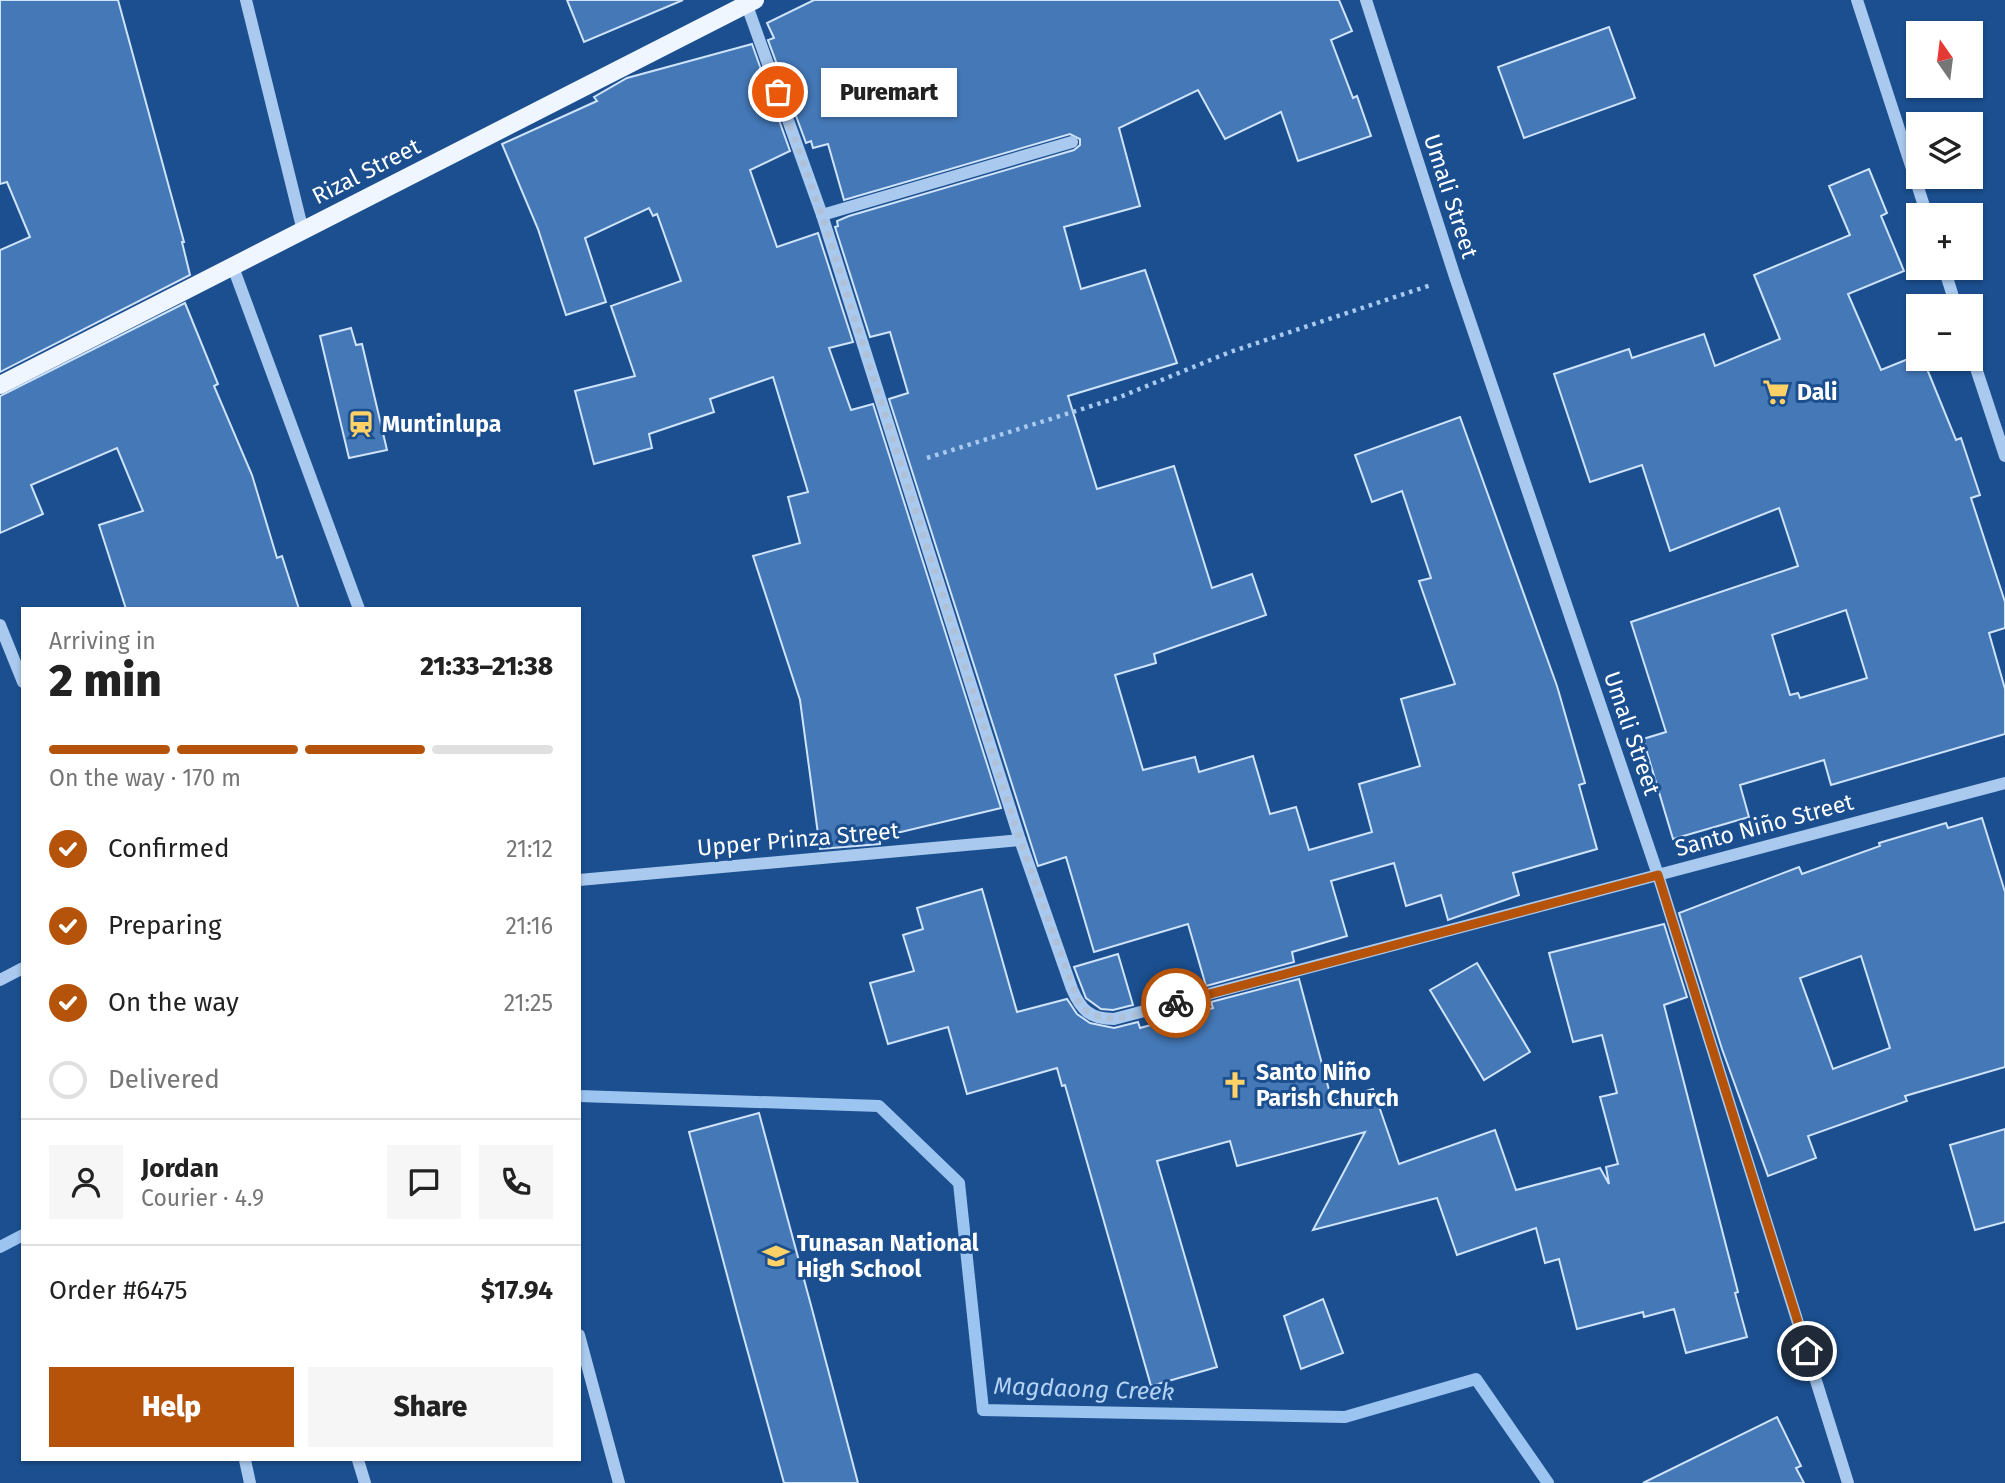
<!DOCTYPE html>
<meta charset="utf-8">
<style>
:root{--surface:#fff;--page:#f6f6f6;--text:#222;--muted:#767676;--line:#e0e0e0;--accent:#b45309}
body{margin:0;font-family:"Fira Sans",sans-serif;background:var(--page);color:var(--text);height:100vh;display:flex;flex-direction:column;font-size:26px;white-space:nowrap}
*{box-sizing:border-box;margin:0}
p{font-size:23px;color:var(--muted)}
.icon{flex:none;width:38px;height:38px;fill:none;stroke:currentColor;stroke-width:2;stroke-linecap:round;stroke-linejoin:round}
.map{position:relative;flex:1;overflow:hidden}
.side{position:absolute;left:21px;top:607px;width:560px;height:854px;display:flex;flex-direction:column;background:var(--surface);border-radius:0px;box-shadow:0 2px 5px #0004}
.side>*{flex:none}
.needle{width:46px;rotate:346deg}
.buttons{position:absolute;left:1906px;top:21px;display:grid;gap:14px}
.buttons a{display:grid;place-items:center;width:77px;height:77px;border-radius:0px;background:var(--surface);box-shadow:0 2px 5px #0004;font-size:35px}
.pin{position:absolute;display:grid;place-items:center;width:60px;height:60px;color:#fff;margin:-30px;border:4px solid #fff;border-radius:50%;box-shadow:0 2px 7px #0007}
.courier{position:absolute;display:grid;place-items:center;width:70px;height:70px;margin:-35px;border:5px solid #b45309;border-radius:50%;background:#fff;color:#222;box-shadow:0 2px 9px #0007}
.bubble{position:absolute;height:49px;border-radius:0px;background:var(--surface);box-shadow:0 2px 5px #0004;font-size:23px;font-weight:800;line-height:49px;text-align:center}
.overview em{font-style:normal;font-weight:800}
.overview div{display:flex;flex-direction:column-reverse}
.overview{display:flex;align-items:center;justify-content:space-between;height:119px;padding:0 28px}
h1{font-size:46px;font-weight:800;line-height:52px}
.bar{display:grid;grid-template-columns:repeat(4,1fr);gap:10px 7px;align-content:center;height:84px;padding:0 28px}
.bar i{height:9px;border-radius:5px;background:var(--line)}
.bar .on{background:var(--accent)}
.bar p{grid-column:span 4}
.line{display:flex;align-items:center;gap:18px;padding:0 28px;border-top:2px solid var(--line)}
.line div{flex:1}
.round{display:grid;place-items:center;flex:none;width:74px;height:74px;border-radius:0px;background:var(--page)}
ol{padding:0 28px;list-style:none}
li{display:flex;align-items:center;gap:21px;height:77px}
li p{margin-inline-start:auto}
li .icon{padding:7px;border-radius:50%;background:var(--accent);color:#fff;stroke-width:4}
li:last-child{color:var(--muted)}
li i{width:38px;height:38px;border:4px solid var(--line);border-radius:50%}
.cta{display:flex;gap:14px;margin-top:auto;padding:14px 28px}
.cta a{flex:1;height:80px;border-radius:0px;background:var(--accent);color:#fff;font-size:28px;font-weight:800;line-height:80px;text-align:center}
.cta a+a{background:var(--page);color:var(--text)}
.map>svg:first-child{display:block}
.lines{fill:none;stroke-linecap:round;stroke-linejoin:round}
.stream{stroke:#9cc4f0;stroke-width:12}
.building{fill:#4478b7;stroke:#cfe3fa;stroke-width:2;fill-rule:evenodd}
.path{stroke:#a9c9ee;stroke-width:4.5;stroke-dasharray:3.5 5;stroke-linecap:butt}
.minor{stroke:#a9c9ee;stroke-width:12}
.major{stroke:#f0f6ff;stroke-width:18}
.done{stroke:#afc1d8;stroke-width:7;stroke-dasharray:0 12.6}
.route{stroke:#b45309;stroke-width:9}
.labels{text-anchor:middle;stroke-width:6;stroke-linejoin:round;paint-order:stroke}
.street-label{font-size:23px;fill:#fff;stroke:#1b4f8f}
.poi-label{font-size:23px;font-weight:bold;fill:#fff;stroke:#1b4f8f;text-anchor:start}
.water-label{font-size:24px;font-style:italic;fill:#b5d3f5;stroke:#1b4f8f}
</style>
<div class="map">
<svg width="2005" height="1483" viewBox="0 0 2005 1483">
<rect width="100%" height="100%" fill="#1b4f8f"/>
<g class="lines">
<g class="stream">
<path d="M579 1096 879 1106 959 1183 983 1410 1345 1417 1476 1379 1548 1483"/>
<path d="M0 1247 23 1235"/>
</g>
</g>
<g class="building">
<path d="M0 0H118L184 242H182L190 275 0 372V250L30 237 7 182 0 184Z"/>
<path d="M567 0H683L584 42Z"/>
<path d="M814 0H1339L1352 31 1331 40 1353 98 1357 96 1371 136 1298 161 1281 112 1225 139 1198 90 1119 128 1140 206 1064 227 1081 289 1145 270 1177 363 1068 396 1097 489 1174 466 1212 588 1252 574 1266 615 1154 654 1156 663 1115 675 1143 770 1195 757 1199 772 1253 756 1270 814 1296 807 1309 850 1372 832 1359 784 1420 766 1401 699 1455 684 1419 581 1431 578 1402 491 1372 502 1355 455 1460 417 1557 686 1585 783 1579 785 1597 849 1513 873 1519 895 1448 920 1441 895 1406 906 1394 863 1331 881 1347 936 1292 952 1294 962 1206 986 1188 924 1094 952 1066 857 1038 866 889 399 908 393 890 332 870 337 835 227 838 226 837 221 849 216 1074 150 1080 145V139L1070 134 844 200 828 144 813 148 811 141 806 143 768 40 774 38 767 23Z"/>
<path d="M1609 27 1635 98 1524 138 1498 67Z"/>
<path d="M752 44 790 151 750 170 777 247 818 233 853 342 829 348 851 410 873 404 1001 808 880 837V844L820 849 800 700 753 556 800 543 788 497 808 492 773 377 710 399 714 412 649 434 652 448 594 464 575 391 635 376 611 306 681 281 657 214 653 216 649 208 585 238 606 302 566 315 538 229 502 144 597 101 594 97 627 78Z"/>
<path d="M1869 169 1887 213 1881 216 1904 271 1848 294 1881 370 1918 355V359H1923L1956 440 1961 438 1980 495 1971 498 2005 602V628L1989 633 2005 689V734L1831 785 1824 760 1740 785 1749 817 1673 839 1643 739 1666 732 1631 622 1798 566 1779 508 1670 551 1642 465 1590 482 1554 374 1629 349 1632 358 1704 334 1715 366 1780 339 1754 275 1850 235 1829 186ZM1846 610 1867 678 1800 698 1798 693 1790 695 1772 635Z"/>
<path d="M185 303 218 384 214 386 252 475 277 558 282 556 299 609H126L99 525 143 511 117 448 31 485 43 514 0 533V396Z"/>
<path d="M351 328 356 345 362 344 387 450 349 458 320 336Z"/>
<path d="M1982 818 2005 892V1067L1905 1096 1907 1101 1808 1136 1816 1158 1768 1176 1722 1049 1679 913 1799 867 1802 874 1880 846 1879 843 1946 823 1948 828ZM1861 956 1890 1048 1833 1069 1800 978Z"/>
<path d="M982 889 1017 1012 1067 999 1077 1014 1090 1023 1114 1028 1138 1022 1140 1028 1213 1008 1211 1002 1299 979 1332 1101 1373 1089 1399 1164 1495 1130 1516 1190 1600 1168 1609 1184 1606 1167 1618 1164 1600 1097 1617 1093 1602 1035 1573 1042 1549 953 1664 924 1687 997 1664 1005 1738 1292 1735 1293 1747 1337 1686 1353 1674 1309 1644 1317 1643 1312 1577 1329 1559 1259 1545 1263 1536 1228 1457 1255 1437 1198 1313 1230 1365 1132 1237 1166 1230 1141 1157 1161 1217 1367 1151 1386 1065 1085 1062 1086 1057 1068 967 1094 948 1027 888 1044 870 983 914 971 903 935 923 929 917 908Z"/>
<path d="M1118 954 1133 1005 1113 1010 1101 1009 1086 998 1074 967Z"/>
<path d="M1477 963 1530 1052 1484 1080 1430 990Z"/>
<path d="M759 1113 812 1309 858 1483H784L739 1320 689 1132Z"/>
<path d="M2005 1129V1222L1975 1230 1950 1145Z"/>
<path d="M1323 1299 1343 1353 1301 1369 1284 1316Z"/>
<path d="M1777 1417 1801 1466 1796 1468 1804 1483H1643Z"/>
</g>
<g class="lines">
<path class="path" d="M927 458 1120 397 1230 352 1431 285"/>
<g class="minor">
<path d="M246 0 303 231"/>
<path d="M745 0 822 215 1020 840 1072 989C1081 1010 1090 1019 1114 1019L2005 783"/>
<path d="M1366 0 1455 277 1658 875 1848 1483"/>
<path d="M1857 0 1927 215"/>
<path d="M822 215 1072 142"/>
<path d="M233 267 359 609"/>
<path d="M1944 268 1956 306"/>
<path d="M1970 350 2005 456"/>
<path d="M0 625 23 682"/>
<path d="M579 880 1020 840"/>
<path d="M0 980 23 968"/>
<path d="M579 1335 619 1483"/>
<path d="M245 1460 250 1483"/>
<path d="M358 1460 365 1483"/>
</g>
<path class="major" d="M0 385 755 0"/>
</g>
<g class="lines">
<path class="done" d="M778 92 822 215 1020 840 1079 1004C1104 1032 1144 1011 1176 1003"/>
<path class="route" d="M1176 1003 1658 875 1807 1351"/>
</g>
<defs>
<symbol id="supermarket-bare" viewBox="-9 -9 18 18"><path d="M-6-5.5h2.5l.6 2H6L4.5 2H-2.5L-4.4-4H-6ZM-1.5 3.2a1.3 1.3 0 1 0 .1 0ZM3 3.2a1.3 1.3 0 1 0 .1 0Z" fill="#ffd166" stroke="#1b4f8f" stroke-width="2.5" paint-order="stroke"/></symbol>
<symbol id="station-bare" viewBox="-9 -9 18 18"><path d="M-3-6H3Q5-6 5-4V2Q5 4 3 4L4.5 6H3L1.5 4h-3L-3 6H-4.5L-3 4Q-5 4-5 2V-4Q-5-6-3-6ZM-3.5-4v3h7v-3ZM-3.5 1v1.5H-2V1ZM2 1v1.5H3.5V1Z" fill="#ffd166" stroke="#1b4f8f" stroke-width="2.5" paint-order="stroke"/></symbol>
<symbol id="church-bare" viewBox="-9 -9 18 18"><path d="M-1.2-6h2.4v3.5h3.3v2.4h-3.3V6h-2.4V-.1h-3.3v-2.4h3.3Z" fill="#ffd166" stroke="#1b4f8f" stroke-width="2.5" paint-order="stroke"/></symbol>
<symbol id="school-bare" viewBox="-9 -9 18 18"><path d="M0-5L7-2L0 1L-7-2ZM-4 1L0 2.5L4 1V4Q0 6-4 4Z" fill="#ffd166" stroke="#1b4f8f" stroke-width="2.5" paint-order="stroke"/></symbol>
</defs>
<g fill-rule="evenodd">
<use href="#supermarket-bare" x="1757" y="373" width="38" height="38"/>
<use href="#station-bare" x="342" y="405" width="38" height="38"/>
<use href="#church-bare" x="1216" y="1066" width="38" height="38"/>
<use href="#school-bare" x="757" y="1237" width="38" height="38"/>
</g>
<g class="labels">
<g class="street-label">
<text transform="translate(366 171) rotate(-27)" y="8">Rizal Street</text>
<text transform="translate(1451 196) rotate(72)" y="8">Umali Street</text>
<text transform="translate(1632 733) rotate(71)" y="8">Umali Street</text>
<text transform="translate(1764 825) rotate(-15)" y="8">Santo Niño Street</text>
<text transform="translate(798 839) rotate(-5)" y="8">Upper Prinza Street</text>
</g>
<g class="poi-label">
<text x="1797" y="400">Dali</text>
<text x="382" y="432">Muntinlupa</text>
<text x="1256" y="1080">Santo Niño<tspan x="1256" dy="26">Parish Church</tspan></text>
<text x="797" y="1251">Tunasan National<tspan x="797" dy="26">High School</tspan></text>
</g>
<g class="water-label">
<text transform="translate(1084 1389) rotate(2)" y="8">Magdaong Creek</text>
</g>
</g>
</svg>
<div class="buttons">
<a><svg class="needle" viewBox="-14 -14 28 28"><path d="M0-13l5 13h-10z" fill="#e53935"/><path d="M0 13l5-13h-10z" fill="#767676"/></svg></a>
<a><svg class="icon" aria-label="layers" viewBox="0 0 24 24"><path d="M12 4l9 5-9 5-9-5zM3 14l9 5 9-5"/></svg></a>
<a>+</a>
<a>−</a>
</div>
<div class="pin" style="left:778px;top:92px;background:#ea580c"><svg class="icon" aria-label="bag" viewBox="0 0 24 24"><path d="M5 8h14l-1 12H6zM9 8a3 3 0 0 1 6 0"/></svg></div>
<div class="pin" style="left:1807px;top:1351px;background:#1f2937"><svg class="icon" aria-label="home" viewBox="0 0 24 24"><path d="M3 11l9-7 9 7M6 9v11h12V9"/></svg></div>
<div class="courier" style="left:1176px;top:1003px"><svg class="icon" aria-label="bike" viewBox="0 0 24 24"><circle cx="6" cy="16" r="4"/><circle cx="18" cy="16" r="4"/><path d="M6 16l4-8h5l3 8M10 8l3 8H6M13 5h3"/></svg></div>
<div class="bubble" style="left:821px;top:68px;width:136px">Puremart</div>
<section class="side">
<div class="overview"><div><h1>2 min</h1><p>Arriving in</p></div><em>21:33–21:38</em></div>
<div class="bar"><i class="on"></i><i class="on"></i><i class="on"></i><i></i><p>On the way · 170 m</p></div>
<ol>
<li><svg class="icon" aria-label="check" viewBox="0 0 24 24"><path d="M5 12l5 5 9-10"/></svg>Confirmed<p>21:12</p></li>
<li><svg class="icon" aria-label="check" viewBox="0 0 24 24"><path d="M5 12l5 5 9-10"/></svg>Preparing<p>21:16</p></li>
<li><svg class="icon" aria-label="check" viewBox="0 0 24 24"><path d="M5 12l5 5 9-10"/></svg>On the way<p>21:25</p></li>
<li><i></i>Delivered</li>
</ol>
<div class="line" style="height:126px"><a class="round"><svg class="icon" aria-label="person" viewBox="0 0 24 24"><circle cx="12" cy="8" r="4"/><path d="M4 21q1-7 8-7t8 7"/></svg></a><div><b>Jordan</b><p>Courier · 4.9</p></div><a class="round"><svg class="icon" aria-label="chat" viewBox="0 0 24 24"><path d="M4 5h16v11H9l-5 4z"/></svg></a><a class="round"><svg class="icon" aria-label="phone" viewBox="0 0 24 24"><path d="M5 4h4l2 5-3 2q2 4 5 5l2-3 5 2v4C11 20 4 13 5 4z"/></svg></a></div>
<div class="line" style="height:91px"><div>Order #6475</div><b>$17.94</b></div>
<div class="cta"><a>Help</a><a>Share</a></div>
</section>
</div>
